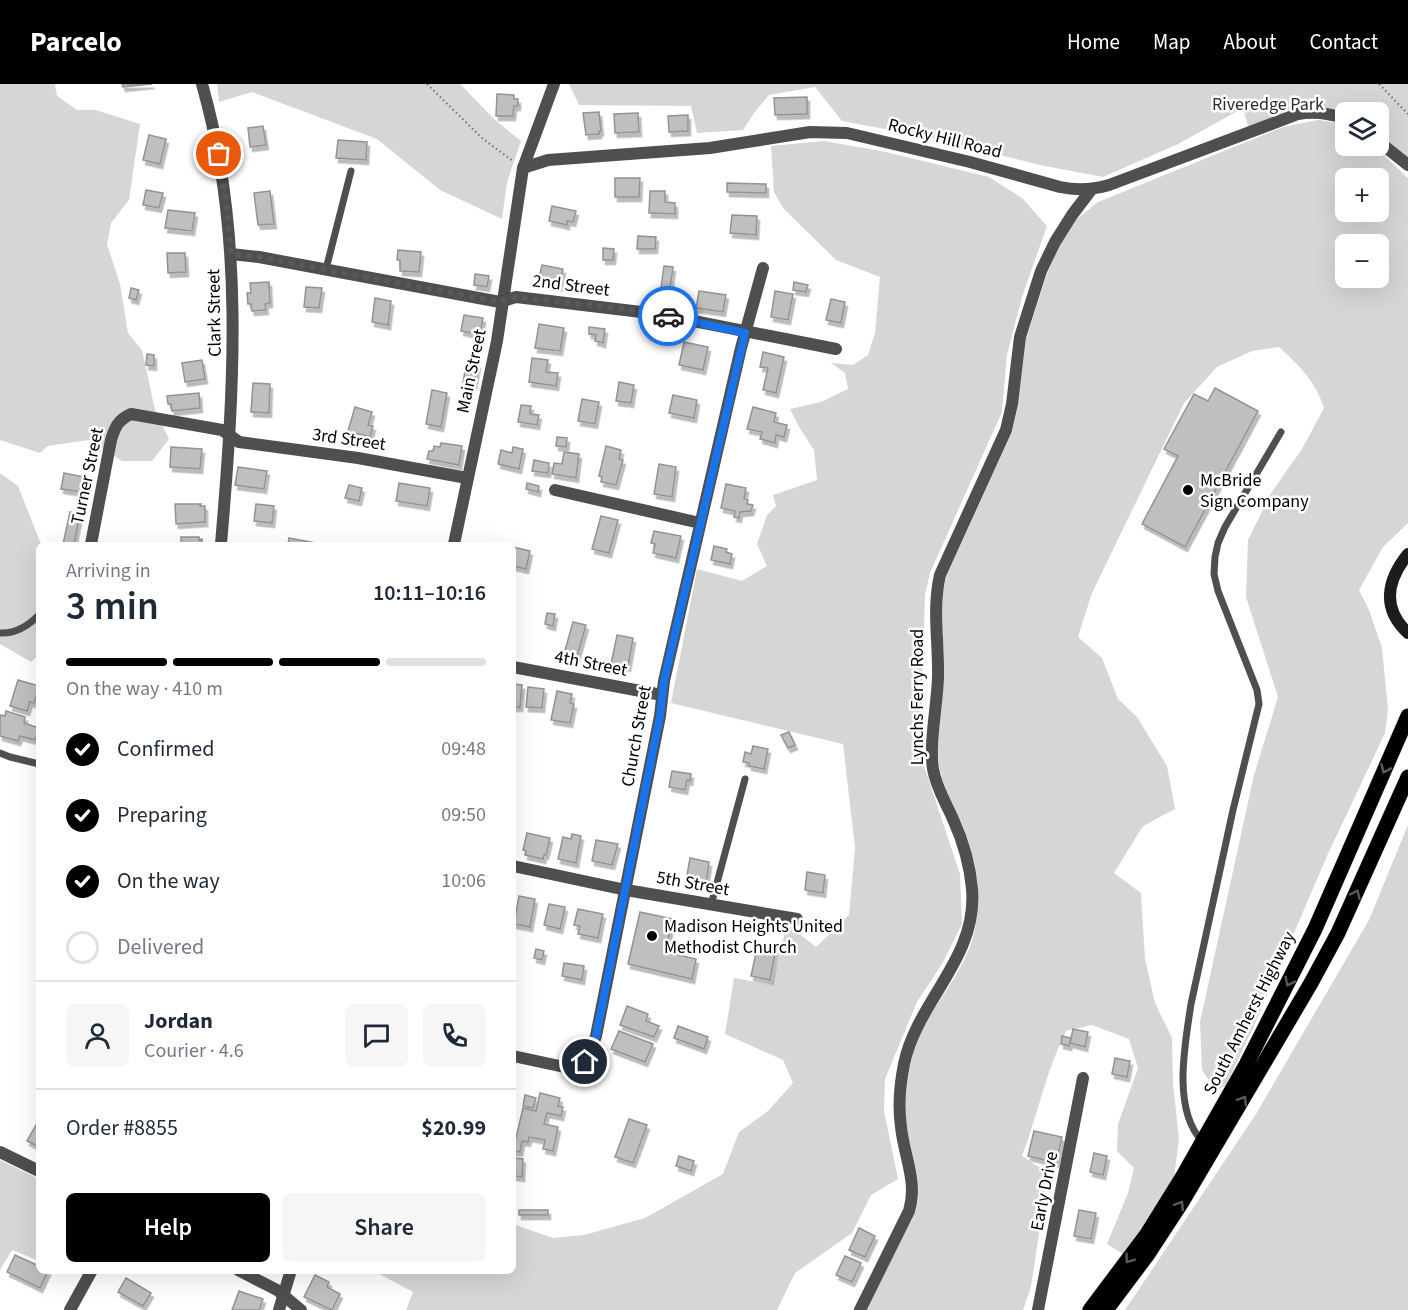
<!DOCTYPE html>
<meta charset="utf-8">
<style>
:root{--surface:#fff;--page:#f6f6f7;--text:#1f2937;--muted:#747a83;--line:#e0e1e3;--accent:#000}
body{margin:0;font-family:"Source Sans 3",sans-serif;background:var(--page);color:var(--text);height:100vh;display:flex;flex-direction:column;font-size:22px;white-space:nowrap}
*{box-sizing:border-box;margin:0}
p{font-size:20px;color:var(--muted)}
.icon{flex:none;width:33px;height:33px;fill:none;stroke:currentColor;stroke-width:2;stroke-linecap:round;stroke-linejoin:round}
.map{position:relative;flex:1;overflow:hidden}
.drawer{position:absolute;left:36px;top:458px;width:480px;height:732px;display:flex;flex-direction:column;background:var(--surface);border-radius:9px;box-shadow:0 6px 24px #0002}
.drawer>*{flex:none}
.tools{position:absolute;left:1335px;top:18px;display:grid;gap:12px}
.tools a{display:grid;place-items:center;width:54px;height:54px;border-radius:9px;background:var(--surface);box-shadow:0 6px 24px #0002;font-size:30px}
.pin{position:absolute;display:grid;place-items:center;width:51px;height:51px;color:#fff;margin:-26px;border:3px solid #fff;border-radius:50%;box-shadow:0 2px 6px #0007}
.courier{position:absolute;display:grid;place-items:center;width:60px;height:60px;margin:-30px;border:4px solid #1a73e8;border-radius:50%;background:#fff;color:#222;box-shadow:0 2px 8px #0007}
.headline em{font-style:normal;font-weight:600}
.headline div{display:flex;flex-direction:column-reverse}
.headline{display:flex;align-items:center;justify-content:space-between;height:102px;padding:0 30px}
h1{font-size:39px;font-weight:600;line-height:45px}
.bar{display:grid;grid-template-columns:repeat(4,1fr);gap:9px 6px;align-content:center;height:72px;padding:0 30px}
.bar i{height:8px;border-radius:4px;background:var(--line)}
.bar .active{background:var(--accent)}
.bar p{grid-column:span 4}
.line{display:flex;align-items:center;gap:15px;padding:0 30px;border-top:2px solid var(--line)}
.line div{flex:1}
.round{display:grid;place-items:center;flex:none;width:63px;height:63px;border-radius:9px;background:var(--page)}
ol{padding:0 30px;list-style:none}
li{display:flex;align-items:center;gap:18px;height:66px}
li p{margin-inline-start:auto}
li .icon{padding:6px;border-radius:50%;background:var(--accent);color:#fff;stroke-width:4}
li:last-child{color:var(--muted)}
li i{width:33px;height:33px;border:3px solid var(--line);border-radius:50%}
.button{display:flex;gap:12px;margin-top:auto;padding:12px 30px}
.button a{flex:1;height:69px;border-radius:9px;background:var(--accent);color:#fff;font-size:24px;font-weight:600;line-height:69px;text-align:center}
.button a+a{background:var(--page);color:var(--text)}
header{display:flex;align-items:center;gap:36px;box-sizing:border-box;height:84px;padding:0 30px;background:var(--accent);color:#fff}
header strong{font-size:28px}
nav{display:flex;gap:33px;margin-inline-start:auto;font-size:21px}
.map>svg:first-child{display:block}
.green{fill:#d6d6d6;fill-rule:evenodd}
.building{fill:#bfbfbf;stroke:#939393;stroke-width:1.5;filter:url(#shadow)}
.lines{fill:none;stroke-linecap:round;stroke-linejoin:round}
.primary-casing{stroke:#dbdbdb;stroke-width:16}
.path{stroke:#717171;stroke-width:2;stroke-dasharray:1.5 3;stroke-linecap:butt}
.lane{stroke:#4f4f4f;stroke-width:7}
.street{stroke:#4f4f4f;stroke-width:12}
.secondary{stroke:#1c1c1c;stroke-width:12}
.primary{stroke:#000;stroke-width:15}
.oneway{stroke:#595959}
.done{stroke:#595959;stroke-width:6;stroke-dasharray:0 10.8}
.route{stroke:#1a73e8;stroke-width:8}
.poi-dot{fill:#000;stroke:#fff;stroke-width:2}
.labels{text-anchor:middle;stroke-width:5;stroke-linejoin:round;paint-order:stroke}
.park-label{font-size:18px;fill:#2d2d2d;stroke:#fff}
.street-label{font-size:18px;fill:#000;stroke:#fff}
.poi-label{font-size:18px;fill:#000;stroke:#fff;text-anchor:start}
</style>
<header>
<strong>Parcelo</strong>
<nav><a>Home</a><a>Map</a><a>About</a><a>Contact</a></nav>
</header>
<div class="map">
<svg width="1408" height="1226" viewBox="0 0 1408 1226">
<defs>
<filter id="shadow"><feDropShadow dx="2.5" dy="4.5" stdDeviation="0" flood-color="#0004"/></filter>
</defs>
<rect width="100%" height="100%" fill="#fff"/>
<g class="green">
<path d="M0 0H55L57 12 77 26H96L140 40 129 116 111 139 107 160 120 200 128 249 142 266 155 326 169 355 152 377H122L89 356 48 362 40 369 0 356Z"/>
<path d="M217 0H460L494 35 521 57 507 98 502 135 440 106 377 55 252 8 219 18Z"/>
<path d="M569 0H1408V84L1379 61 1378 28H1346L1345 35 1298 30 1250 49 1243 24 1178 60 1103 93 1040 81 938 55 842 37 815 3 769 11 754 29 743 46 697 49 691 22 579 21Z"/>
<path d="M1318 36 1337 39 1345 44 1346 62H1374L1408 94V439L1383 463 1359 506 1369 526 1382 564 1388 626 1385 649 1327 772 1254 942 1226 1001 1216 1007 1202 986 1200 938 1254 691 1278 613 1246 513 1248 456 1271 409 1302 365 1324 324C1316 298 1299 281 1279 263L1252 267 1217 283 1184 319 1092 509 1078 553 1102 574 1118 615 1137 633 1167 682 1175 725 1143 742 1114 789 1141 809 1145 875 1155 919 1172 954 1173 999 1179 1055 1174 1094 1125 1171 1107 1160 1128 1109 1134 1084 1117 1067 1118 1040 1138 984 1129 955 1092 941 1066 947C1046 987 1038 1030 1022 1072L1048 1089 1031 1203 1023 1226H866L915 1129C924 1099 912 1075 907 1045 904 1025 906 1002 910 982 919 935 952 907 969 865 976 847 979 827 978 807 977 783 969 755 959 733 952 718 944 703 940 687 934 662 943 619 944 592 945 558 938 526 946 493L1012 348 1018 321 1026 255 1047 190 1060 161 1077 135 1098 118 1283 43ZM1346 94H1378V128H1346ZM1346 160H1378V194H1346Z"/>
<path d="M824 57 886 68 989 93 1022 114 1047 142 1022 213 1007 271 1002 328 930 489 925 511 921 643 914 652 960 790 962 840 942 880 917 918 885 995 884 1027 898 1095 871 1111 852 1149 795 1189 777 1226H406L413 1208 374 1187 513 1186V1140L553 1154 584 1151 645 1134 723 1090 739 1048 768 1027 793 999 783 976 725 950 734 894 772 901 787 840 816 863 849 831 855 764 843 660 671 619 697 485 742 497 767 482 757 460 767 431 776 422 773 411 817 396 814 366 798 341 790 325 821 318 848 305 845 289 831 279 853 281 868 271 875 249 880 193 836 176 783 124 774 108 771 62Z"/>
<path d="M0 389 18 402 41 460H39V570L31 578 0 560Z"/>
<path d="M1408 741V1226H1125L1256 1030 1369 836Z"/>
<path d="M0 1076 39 1095V1177L12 1166 0 1186Z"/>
</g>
<g class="building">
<path d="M122 0H152L123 3Z"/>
<path d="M497 10 514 11V15H518V22H514L513 32H496Z"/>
<path d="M807 13V30L775 31 774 14Z"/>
<path d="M599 28 601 47H599V50L586 51 583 29Z"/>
<path d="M638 29 639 48 615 49 614 30Z"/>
<path d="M688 31V47L669 48 668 32Z"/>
<path d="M263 42 266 61 250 63 248 44Z"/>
<path d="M149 51 166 55 160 80 143 76Z"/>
<path d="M338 56 367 58 366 76 336 74Z"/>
<path d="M615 94H640L639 113H615Z"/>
<path d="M727 99 766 100V109L727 108Z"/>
<path d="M146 106 163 109 159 124 143 121Z"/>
<path d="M270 107 274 140 258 141 254 109Z"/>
<path d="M650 107H665V118L675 119V130L649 129Z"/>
<path d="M552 122 576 127 573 138 567 137V141L549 137Z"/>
<path d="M168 126 195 129 192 147 165 144Z"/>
<path d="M732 131 757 132 756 151 730 149Z"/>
<path d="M638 152 656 153 655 165H637Z"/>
<path d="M603 164 614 165 613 176H603Z"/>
<path d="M398 166 421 168 419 188 400 187V176H397Z"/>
<path d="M167 169H185L186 188 168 189Z"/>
<path d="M542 181 563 185 559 203 538 199Z"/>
<path d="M664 182 673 183 668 219 659 218Z"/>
<path d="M475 190 489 192 487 203 474 201Z"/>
<path d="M269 198 270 219 265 220 266 226 252 227 251 220H248L247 209H251L250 199Z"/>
<path d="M794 198 808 201 806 208 793 206Z"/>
<path d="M306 203 322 204 319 224 304 223Z"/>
<path d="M131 204 139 206 136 216 129 214Z"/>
<path d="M699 207 726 211 723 228 696 224Z"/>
<path d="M775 207 793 210 788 236 771 233Z"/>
<path d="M375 214 391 217 388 241 372 238Z"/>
<path d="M831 215 845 218 841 239 826 236Z"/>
<path d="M464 231 483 234 480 251 461 247Z"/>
<path d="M539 240 564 244 560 267 535 264Z"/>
<path d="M589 243 605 245 603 259 595 257 596 251 589 250Z"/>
<path d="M684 258 708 263 703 286 679 281Z"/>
<path d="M763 268 784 273 776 309 763 306 768 284 760 283Z"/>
<path d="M147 270 154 271V282L146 281Z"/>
<path d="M532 274 548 276 546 288 558 289 556 302 529 298Z"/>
<path d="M202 276 205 295 185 298 182 279Z"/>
<path d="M467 277 478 280 474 300 463 298Z"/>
<path d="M619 298 634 301 631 319 616 317Z"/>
<path d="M253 299 270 300 269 329 251 328Z"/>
<path d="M1215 304 1258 327 1185 463 1142 440 1178 372 1164 365 1194 310 1208 317Z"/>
<path d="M432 306 447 309 441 343 426 340Z"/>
<path d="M199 309 200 324 172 327 171 320H168L167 312Z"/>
<path d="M673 311 697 316 694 334 669 329Z"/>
<path d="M582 315 599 318 595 340 578 337Z"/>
<path d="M521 321 531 322 530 330 539 331 537 341 518 338Z"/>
<path d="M355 323 372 328 368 341 373 342 370 353 348 347Z"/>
<path d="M753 323 776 329 774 338 787 341 784 353 776 351 775 359 760 355 762 348 747 345Z"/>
<path d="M557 353 567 354 566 363 556 362Z"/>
<path d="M441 359 462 362 459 381 427 375 429 367H433L434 362 440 363Z"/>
<path d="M606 362 621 366 619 375 623 376 616 401 601 398 602 393 599 392Z"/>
<path d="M171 363 202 365 200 385 170 383Z"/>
<path d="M513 363 523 365 519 385 498 380 501 366 512 369Z"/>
<path d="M564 368 579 370 576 394 552 390 554 379 562 380Z"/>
<path d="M534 376 549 379 548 389 532 387Z"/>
<path d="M659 380 676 383 672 413 654 410Z"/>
<path d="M238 383 267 387 264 405 235 401Z"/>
<path d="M64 389 84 393 82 408 61 405Z"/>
<path d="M399 399 430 404 427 422 396 417Z"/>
<path d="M527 399 539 402 538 408 526 405Z"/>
<path d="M726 400 746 404 744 415 748 416 747 420 753 421 751 427 740 428 739 434 734 433 735 427 721 424Z"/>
<path d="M349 401 362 404 359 417 345 414Z"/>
<path d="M175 420H201L200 422H205V438L176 440Z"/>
<path d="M256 420 274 422 272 439 254 437Z"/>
<path d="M70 428 80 430 74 460H63Z"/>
<path d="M601 432 618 436 609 469 592 465Z"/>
<path d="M654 447 681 452 676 474 653 469 655 460 651 459Z"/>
<path d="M181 453H199V456L202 455V460H181Z"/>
<path d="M289 454 321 460H288Z"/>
<path d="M714 462 727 465 726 468 732 470 730 480 711 476Z"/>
<path d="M513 463 530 467 526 485 513 482Z"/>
<path d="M547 529 555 530 553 542 545 540Z"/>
<path d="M573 538 586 541 577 573 564 570Z"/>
<path d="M617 551 633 554 628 583 611 580Z"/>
<path d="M18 596 39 602 34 619 30 618 27 627 10 622Z"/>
<path d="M513 600 522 601 520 623H513Z"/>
<path d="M528 603 544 605 542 624 526 623Z"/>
<path d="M557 607 572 610 570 619 574 620 570 639 551 636Z"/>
<path d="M6 627 25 633 24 639 39 644 35 656 20 652 18 657 0 652V631L5 632Z"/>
<path d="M789 648 795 661 788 664 781 651Z"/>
<path d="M753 662 768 665 764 685 749 682V679L743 678 745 668 751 670Z"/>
<path d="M672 687 691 690 690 697 687 696 685 706 669 703Z"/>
<path d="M527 749 550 754 546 771H544L543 775 525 771 526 767 523 766Z"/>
<path d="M572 750 581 752 576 779 558 775 563 753 571 755Z"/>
<path d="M596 756 618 760 612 781 592 777Z"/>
<path d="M690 774 709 778 706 800 686 797Z"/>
<path d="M807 788 825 791 823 809 805 806Z"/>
<path d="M519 812 535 815 530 843 514 840Z"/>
<path d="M549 820 565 823 560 845 544 841Z"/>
<path d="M578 825 603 830 598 854 578 850 580 842 574 841Z"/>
<path d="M640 828 673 835 665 868 696 875 692 895 628 880Z"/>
<path d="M758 860 776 864 770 896 751 892Z"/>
<path d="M536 865 544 867 542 876 534 874Z"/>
<path d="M564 879 584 882 582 896 562 892Z"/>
<path d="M627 922 648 930 646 937 659 942 654 953 620 941Z"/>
<path d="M678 942 708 953 704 965 674 954Z"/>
<path d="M1073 945 1088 948 1085 963 1070 959Z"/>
<path d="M619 947 653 960 645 978 611 965Z"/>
<path d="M1062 952 1071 954 1069 962 1061 960Z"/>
<path d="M1115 974 1130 977 1127 993 1112 990Z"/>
<path d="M540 1009 560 1014 558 1022 563 1023 561 1032 547 1029 544 1040 558 1043 553 1067 543 1065 545 1056 529 1053 528 1058 522 1057 520 1068 513 1067V1054H516L523 1024 536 1027Z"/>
<path d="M525 1011 536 1014 533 1024 523 1022Z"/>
<path d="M629 1035 647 1041 633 1079 615 1073Z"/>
<path d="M36 1041 39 1043V1063L27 1057Z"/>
<path d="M1034 1047 1062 1053 1056 1079 1028 1072Z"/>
<path d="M1094 1069 1107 1072 1103 1091 1090 1088Z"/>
<path d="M679 1072 694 1077 691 1087 676 1082Z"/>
<path d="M515 1074 523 1075 522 1093 514 1092Z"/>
<rect x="519" y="1126" width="29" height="5"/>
<path d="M1079 1126 1096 1129 1091 1155 1074 1152Z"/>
<path d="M859 1144 875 1152 865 1173 849 1166Z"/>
<path d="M15 1171 39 1182V1186L48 1187 40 1204 7 1188Z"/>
<path d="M845 1172 861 1179 852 1198 836 1191Z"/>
<path d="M315 1191 329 1198 327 1203 340 1210 332 1226 304 1213Z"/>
<path d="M126 1194 151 1209 143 1222 118 1208Z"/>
<path d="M239 1207 263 1215 259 1226H232Z"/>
</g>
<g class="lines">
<defs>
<g id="primary">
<path d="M1090 1226 1147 1150 1183 1092 1246 981 1315 845 1408 632"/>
<path d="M1106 1226 1148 1170 1182 1118 1311 899 1338 849 1408 693"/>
</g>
</defs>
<use href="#primary" class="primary-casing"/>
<g class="path">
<path d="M427 0 483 55 513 77"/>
<path d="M1379 0 1408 30"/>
</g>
<g class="lane">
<path d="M326 185 351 87"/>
<path d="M0 549C15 550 29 541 39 531"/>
<path d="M0 669 10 673 39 680"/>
<path d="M711 821 745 695"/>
<path d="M1202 1057C1172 1025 1185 960 1191 920L1233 726 1259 620 1257 606 1218 507 1214 490 1215 473 1218 459 1225 443 1281 348"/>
</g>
<g class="street">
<path d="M202 0C245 150 234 307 221 460"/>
<path d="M1378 57 1408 81"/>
<path d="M523 84 548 76 710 64 810 48 847 49 970 78 1060 103C1078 107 1092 106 1109 101L1298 30C1315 27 1329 29 1346 35"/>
<path d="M231 170 259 173 500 218 516 213 658 230 836 265"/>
<path d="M555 406 700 439"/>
<path d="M91 460 111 356C115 343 118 336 131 330L222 346 239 358 358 374 467 394"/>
<path d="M454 460 497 257 523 84 554 0"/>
<path d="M513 583 662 611"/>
<path d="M513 782 626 806 797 835"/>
<path d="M513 972 569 984C588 980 590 969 596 952L660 632 664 597 741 264 763 184"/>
<path d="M0 1068 39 1087"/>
<path d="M238 1186 277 1206 301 1226"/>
<path d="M70 1226 92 1186"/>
<path d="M279 1226 291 1186"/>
<path d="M860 1226 909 1127C918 1098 904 1072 901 1043 898 1022 900 1000 904 980 917 917 978 874 972 805 970 782 963 757 953 735 946 719 936 703 933 685 929 659 937 622 938 594 939 559 932 526 940 491L1006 346 1012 320 1020 253 1041 187 1055 158 1072 131 1091 106"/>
<path d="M1038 1226 1083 994"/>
</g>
<path class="secondary" d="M1408 470C1387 496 1381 524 1408 549"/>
<use href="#primary" class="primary"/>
</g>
<defs><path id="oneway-chevron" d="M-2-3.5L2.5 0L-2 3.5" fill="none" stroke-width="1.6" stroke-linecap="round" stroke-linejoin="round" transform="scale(1.5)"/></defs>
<g class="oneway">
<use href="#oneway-chevron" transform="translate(1385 685) rotate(114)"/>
<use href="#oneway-chevron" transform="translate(1356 810) rotate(-65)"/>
<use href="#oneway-chevron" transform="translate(1289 898) rotate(116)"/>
<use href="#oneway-chevron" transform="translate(1243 1016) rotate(-58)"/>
<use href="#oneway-chevron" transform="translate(1180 1121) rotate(-58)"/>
<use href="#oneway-chevron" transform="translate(1129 1175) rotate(126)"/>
</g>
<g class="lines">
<path class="done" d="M219 70 226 118 231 170 259 173 500 218 516 213 633 226 668 232"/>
<path class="route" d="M585 978 589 972 596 952 660 632 664 597 745 249 668 232"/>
</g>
<g class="poi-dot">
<circle cx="1188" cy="406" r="6"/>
<circle cx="652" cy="852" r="6"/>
</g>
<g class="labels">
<g class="park-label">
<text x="1268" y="26">Riveredge Park</text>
</g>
<g class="street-label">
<text transform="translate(945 54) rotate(14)" y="6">Rocky Hill Road</text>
<text transform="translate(571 201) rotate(7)" y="6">2nd Street</text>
<text transform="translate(214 229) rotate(-91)" y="6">Clark Street</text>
<text transform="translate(471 287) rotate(-78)" y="6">Main Street</text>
<text transform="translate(349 355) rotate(8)" y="6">3rd Street</text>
<text transform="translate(87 392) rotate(-78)" y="6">Turner Street</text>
<text transform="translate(591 579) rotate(11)" y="6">4th Street</text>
<text transform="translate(917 613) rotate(-90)" y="6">Lynchs Ferry Road</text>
<text transform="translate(636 652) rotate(-80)" y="6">Church Street</text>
<text transform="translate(693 799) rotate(10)" y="6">5th Street</text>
<text transform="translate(1249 929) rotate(-63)" y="6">South Amherst Highway</text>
<text transform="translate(1044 1107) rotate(-79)" y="6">Early Drive</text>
</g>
<g class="poi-label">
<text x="1200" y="402">McBride<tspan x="1200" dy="21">Sign Company</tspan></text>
<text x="664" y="848">Madison Heights United<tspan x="664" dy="21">Methodist Church</tspan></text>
</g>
</g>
</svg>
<div class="tools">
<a><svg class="icon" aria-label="layers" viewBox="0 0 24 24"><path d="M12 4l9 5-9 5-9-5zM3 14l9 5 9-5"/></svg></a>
<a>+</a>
<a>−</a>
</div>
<div class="pin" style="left:219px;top:70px;background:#ea580c"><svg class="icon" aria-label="bag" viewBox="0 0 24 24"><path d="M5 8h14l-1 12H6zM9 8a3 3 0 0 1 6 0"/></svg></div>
<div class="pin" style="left:585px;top:978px;background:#1f2937"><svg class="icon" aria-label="home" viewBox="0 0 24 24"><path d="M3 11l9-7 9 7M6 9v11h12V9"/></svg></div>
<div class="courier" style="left:668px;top:232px"><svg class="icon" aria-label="car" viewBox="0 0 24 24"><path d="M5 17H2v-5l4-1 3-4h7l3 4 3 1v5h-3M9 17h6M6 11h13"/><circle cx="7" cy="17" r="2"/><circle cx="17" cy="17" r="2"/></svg></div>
<section class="drawer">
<div class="headline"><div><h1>3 min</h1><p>Arriving in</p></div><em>10:11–10:16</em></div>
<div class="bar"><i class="active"></i><i class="active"></i><i class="active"></i><i></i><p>On the way · 410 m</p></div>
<ol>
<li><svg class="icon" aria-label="check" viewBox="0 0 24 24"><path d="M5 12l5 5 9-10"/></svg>Confirmed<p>09:48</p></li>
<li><svg class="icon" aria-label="check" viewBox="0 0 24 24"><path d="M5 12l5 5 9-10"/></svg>Preparing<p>09:50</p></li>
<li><svg class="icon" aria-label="check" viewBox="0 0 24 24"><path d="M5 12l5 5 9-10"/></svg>On the way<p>10:06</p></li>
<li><i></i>Delivered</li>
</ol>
<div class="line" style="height:108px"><a class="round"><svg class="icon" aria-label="person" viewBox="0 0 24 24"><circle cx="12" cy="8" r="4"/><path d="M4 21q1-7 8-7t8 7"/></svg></a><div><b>Jordan</b><p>Courier · 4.6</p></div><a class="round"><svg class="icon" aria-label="chat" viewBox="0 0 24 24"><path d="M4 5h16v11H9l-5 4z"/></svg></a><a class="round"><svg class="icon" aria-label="phone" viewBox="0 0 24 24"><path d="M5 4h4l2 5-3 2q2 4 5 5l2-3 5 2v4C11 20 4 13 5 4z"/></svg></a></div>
<div class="line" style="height:78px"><div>Order #8855</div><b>$20.99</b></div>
<div class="button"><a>Help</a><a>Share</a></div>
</section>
</div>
